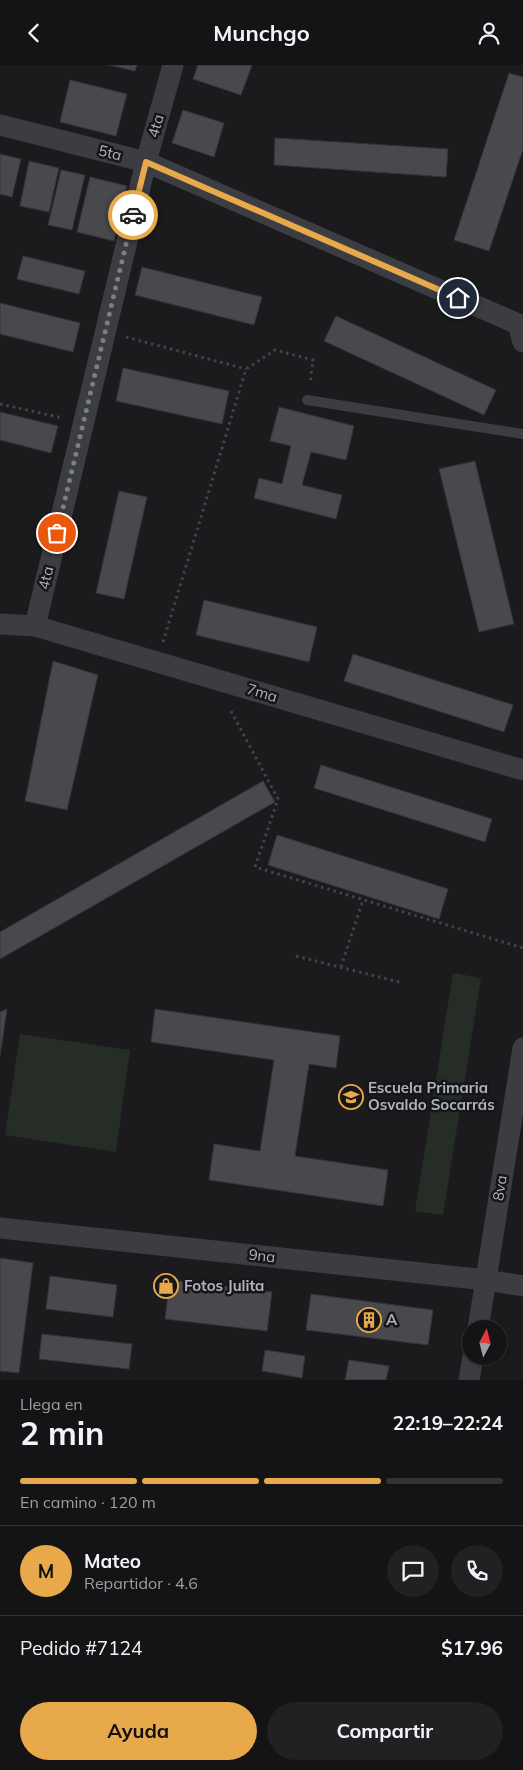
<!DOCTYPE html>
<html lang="es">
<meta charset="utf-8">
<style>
:root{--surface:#141416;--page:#212123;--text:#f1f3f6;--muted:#9d9ea1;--line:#333335;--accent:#e7a94a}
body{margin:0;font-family:Mulish,sans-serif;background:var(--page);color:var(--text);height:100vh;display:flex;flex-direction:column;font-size:19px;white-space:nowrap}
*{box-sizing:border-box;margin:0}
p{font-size:16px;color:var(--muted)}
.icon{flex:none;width:28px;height:28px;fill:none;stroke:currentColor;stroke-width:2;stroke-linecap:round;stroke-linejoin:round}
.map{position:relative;height:1315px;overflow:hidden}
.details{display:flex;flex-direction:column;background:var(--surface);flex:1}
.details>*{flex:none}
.needle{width:32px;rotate:7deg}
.buttons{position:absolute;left:462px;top:1255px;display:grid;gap:10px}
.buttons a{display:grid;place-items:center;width:45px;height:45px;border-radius:50%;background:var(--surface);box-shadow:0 1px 4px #0004,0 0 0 1px var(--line);font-size:25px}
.pin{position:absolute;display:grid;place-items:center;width:42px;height:42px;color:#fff;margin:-21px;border:2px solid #fff;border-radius:50%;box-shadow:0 1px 5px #0007}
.courier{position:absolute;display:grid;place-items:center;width:50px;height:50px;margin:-25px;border:4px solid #e7a94a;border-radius:50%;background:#fff;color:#222;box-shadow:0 1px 6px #0007}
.overview em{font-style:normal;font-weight:700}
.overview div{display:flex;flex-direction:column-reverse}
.overview{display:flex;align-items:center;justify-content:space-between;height:85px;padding:0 20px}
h1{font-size:32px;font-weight:700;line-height:38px}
.bar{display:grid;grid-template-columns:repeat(4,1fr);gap:8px 5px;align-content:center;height:60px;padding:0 20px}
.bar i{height:6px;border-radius:4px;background:var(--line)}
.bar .current{background:var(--accent)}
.bar p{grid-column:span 4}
.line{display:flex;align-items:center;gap:12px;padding:0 20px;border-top:1px solid var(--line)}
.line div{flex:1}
.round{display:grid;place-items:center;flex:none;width:52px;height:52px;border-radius:26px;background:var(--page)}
.action{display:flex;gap:10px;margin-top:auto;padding:10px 20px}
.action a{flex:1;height:58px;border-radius:30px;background:var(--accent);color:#111;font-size:20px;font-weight:700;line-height:58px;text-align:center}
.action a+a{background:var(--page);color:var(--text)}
header{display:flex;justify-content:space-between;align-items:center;height:65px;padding:0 20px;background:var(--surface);font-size:22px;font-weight:700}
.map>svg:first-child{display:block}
.green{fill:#252d26}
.building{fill:#48494d;stroke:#353539}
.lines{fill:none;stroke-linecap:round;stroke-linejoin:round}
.path{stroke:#424449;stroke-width:3;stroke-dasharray:2.5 4;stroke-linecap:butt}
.service{stroke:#3c3d42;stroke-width:10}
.minor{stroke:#3c3d42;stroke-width:21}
.done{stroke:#7b7e84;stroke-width:5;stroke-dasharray:0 9}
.route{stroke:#e7a94a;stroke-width:6}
.labels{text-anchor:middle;stroke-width:5;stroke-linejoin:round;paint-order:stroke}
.street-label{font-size:15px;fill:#afb3bc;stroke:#161618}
.poi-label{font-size:15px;font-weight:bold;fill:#afb3bc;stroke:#161618;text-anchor:start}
</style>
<header><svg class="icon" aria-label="back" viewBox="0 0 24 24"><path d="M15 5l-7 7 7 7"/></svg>Munchgo<svg class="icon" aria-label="person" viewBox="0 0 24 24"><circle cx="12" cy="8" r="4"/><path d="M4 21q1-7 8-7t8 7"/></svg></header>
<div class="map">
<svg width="523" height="1315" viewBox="0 0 523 1315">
<rect width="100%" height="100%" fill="#1b1b1d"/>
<g class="green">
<path d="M453 908 481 913 443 1150 415 1146Z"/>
<path d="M20 969 130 985 116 1087 5 1070Z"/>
</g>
<g class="building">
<path d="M109 0H137L135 6Z"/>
<path d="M198 0H252L241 30 193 14Z"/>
<path d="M509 8 523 12V84L489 186 454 175Z"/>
<path d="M70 15 127 29 116 71 60 57Z"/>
<path d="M183 45 224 58 214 92 172 78Z"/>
<path d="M275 73 448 84 446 112 274 100Z"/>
<path d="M0 89 21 94 12 132 0 129Z"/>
<path d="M29 96 59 103 49 147 20 141Z"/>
<path d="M61 105 85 110 72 165 48 160Z"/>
<path d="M90 112 127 121 114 176 77 167Z"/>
<path d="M23 191 85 206 79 229 17 214Z"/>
<path d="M142 202 262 232 254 260 135 230Z"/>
<path d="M0 238 80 258 73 287 0 269Z"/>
<path d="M336 251 496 325 484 350 324 276Z"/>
<path d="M123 303 229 326 222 359 116 336Z"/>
<path d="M279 342 354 361 346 395 311 387 302 420 342 430 336 454 254 433 259 413 282 419 291 381 270 376Z"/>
<path d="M0 347 58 361 51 388 0 375Z"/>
<path d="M475 396 514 559 479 567 439 404Z"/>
<path d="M119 426 147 432 124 534 96 528Z"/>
<path d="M204 535 317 562 309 597 196 570Z"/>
<path d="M353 589 513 640 504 667 344 616Z"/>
<path d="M53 596 98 610 67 745 25 736Z"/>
<path d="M321 700 492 754 485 777 314 723Z"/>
<path d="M263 716 275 737 0 894V867Z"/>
<path d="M277 770 448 824 439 854 268 800Z"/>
<path d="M7 944 0 991V947Z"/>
<path d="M155 944 340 971 336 1003 309 999 295 1091 388 1105 383 1141 209 1115 214 1079 260 1086 274 995 151 977Z"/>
<path d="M0 1193 33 1198 19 1308 0 1306Z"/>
<path d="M50 1211 117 1220 113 1252 46 1244Z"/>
<path d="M170 1215 272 1227 267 1266 165 1254Z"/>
<path d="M311 1229 433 1245 428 1280 306 1265Z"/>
<path d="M42 1269 132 1279 129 1304 39 1294Z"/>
<path d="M265 1285 305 1291 302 1313 262 1306Z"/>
<path d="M349 1295 389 1301 386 1315H345Z"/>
</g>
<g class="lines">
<g class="path">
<path d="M126 272 246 304"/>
<path d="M0 339 63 353"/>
<path d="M163 577 246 304 275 285 313 295 310 319"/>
<path d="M231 646 278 734 255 802 523 883"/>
<path d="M296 891 403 918"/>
<path d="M341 902 363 835"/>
</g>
<path class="service" d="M307 335 523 369"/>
<g class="minor">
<path d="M0 60 146 97 518 259"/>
<path d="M518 259 523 277"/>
<path d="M0 559 35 561 523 705"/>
<path d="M35 561 146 97 173 0"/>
<path d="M0 1163 486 1215 523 1221"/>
<path d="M478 1264 523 983"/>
<path d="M469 1315 473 1291"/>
</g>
</g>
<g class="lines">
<path class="done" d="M57 468 133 150"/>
<path class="route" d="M133 150 146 97 458 233"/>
</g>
<defs>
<symbol id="school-ring" viewBox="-11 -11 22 22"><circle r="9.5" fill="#161618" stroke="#e7a94a" stroke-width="1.5"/><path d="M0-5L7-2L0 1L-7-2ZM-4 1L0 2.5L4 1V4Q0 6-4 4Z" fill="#e7a94a"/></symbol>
<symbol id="shop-ring" viewBox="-11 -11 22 22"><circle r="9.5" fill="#161618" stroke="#e7a94a" stroke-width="1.5"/><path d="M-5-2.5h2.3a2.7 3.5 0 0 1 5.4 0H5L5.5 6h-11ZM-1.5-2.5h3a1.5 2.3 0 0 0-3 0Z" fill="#e7a94a"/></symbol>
<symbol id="building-ring" viewBox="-11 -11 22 22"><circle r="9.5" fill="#161618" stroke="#e7a94a" stroke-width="1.5"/><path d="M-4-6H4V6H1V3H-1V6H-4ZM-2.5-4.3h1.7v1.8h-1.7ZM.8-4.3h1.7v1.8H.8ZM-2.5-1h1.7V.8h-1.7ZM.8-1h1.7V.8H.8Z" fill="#e7a94a"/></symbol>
</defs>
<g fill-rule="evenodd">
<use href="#school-ring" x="337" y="1018" width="28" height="28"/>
<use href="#shop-ring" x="152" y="1207" width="28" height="28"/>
<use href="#building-ring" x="355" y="1241" width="28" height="28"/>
</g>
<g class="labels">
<g class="street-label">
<text transform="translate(156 61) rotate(-74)" y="5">4ta</text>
<text transform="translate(110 88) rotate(14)" y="5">5ta</text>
<text transform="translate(46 513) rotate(-77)" y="5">4ta</text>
<text transform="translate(262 628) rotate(17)" y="5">7ma</text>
<text transform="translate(500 1123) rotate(-81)" y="5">8va</text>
<text transform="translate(262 1191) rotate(6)" y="5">9na</text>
</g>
<g class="poi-label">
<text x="368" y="1028">Escuela Primaria<tspan x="368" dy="17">Osvaldo Socarrás</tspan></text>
<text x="184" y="1226">Fotos Julita</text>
<text x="386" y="1260">A</text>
</g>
</g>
</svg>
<div class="buttons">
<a><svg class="needle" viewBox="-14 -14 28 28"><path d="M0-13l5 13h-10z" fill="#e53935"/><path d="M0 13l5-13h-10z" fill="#9d9ea1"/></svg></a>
</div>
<div class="pin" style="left:57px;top:468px;background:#ea580c"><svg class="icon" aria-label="bag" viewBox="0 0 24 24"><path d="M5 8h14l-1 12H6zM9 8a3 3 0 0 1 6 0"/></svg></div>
<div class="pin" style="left:458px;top:233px;background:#1f2937"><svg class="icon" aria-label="home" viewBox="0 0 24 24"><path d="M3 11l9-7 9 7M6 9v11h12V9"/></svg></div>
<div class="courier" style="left:133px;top:150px"><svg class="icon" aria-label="car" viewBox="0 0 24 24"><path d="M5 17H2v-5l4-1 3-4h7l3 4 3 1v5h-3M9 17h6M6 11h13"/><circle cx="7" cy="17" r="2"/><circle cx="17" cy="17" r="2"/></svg></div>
</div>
<section class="details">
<div class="overview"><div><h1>2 min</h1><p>Llega en</p></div><em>22:19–22:24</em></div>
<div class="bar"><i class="current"></i><i class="current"></i><i class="current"></i><i></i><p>En camino · 120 m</p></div>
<div class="line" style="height:90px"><b class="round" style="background:var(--accent);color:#111">M</b><div><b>Mateo</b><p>Repartidor · 4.6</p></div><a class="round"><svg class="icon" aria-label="chat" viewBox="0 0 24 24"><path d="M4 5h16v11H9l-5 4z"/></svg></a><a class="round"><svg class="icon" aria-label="phone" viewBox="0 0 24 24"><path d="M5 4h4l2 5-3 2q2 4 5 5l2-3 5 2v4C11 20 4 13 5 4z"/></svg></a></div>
<div class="line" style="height:65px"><div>Pedido #7124</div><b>$17.96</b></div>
<div class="action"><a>Ayuda</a><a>Compartir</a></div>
</section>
